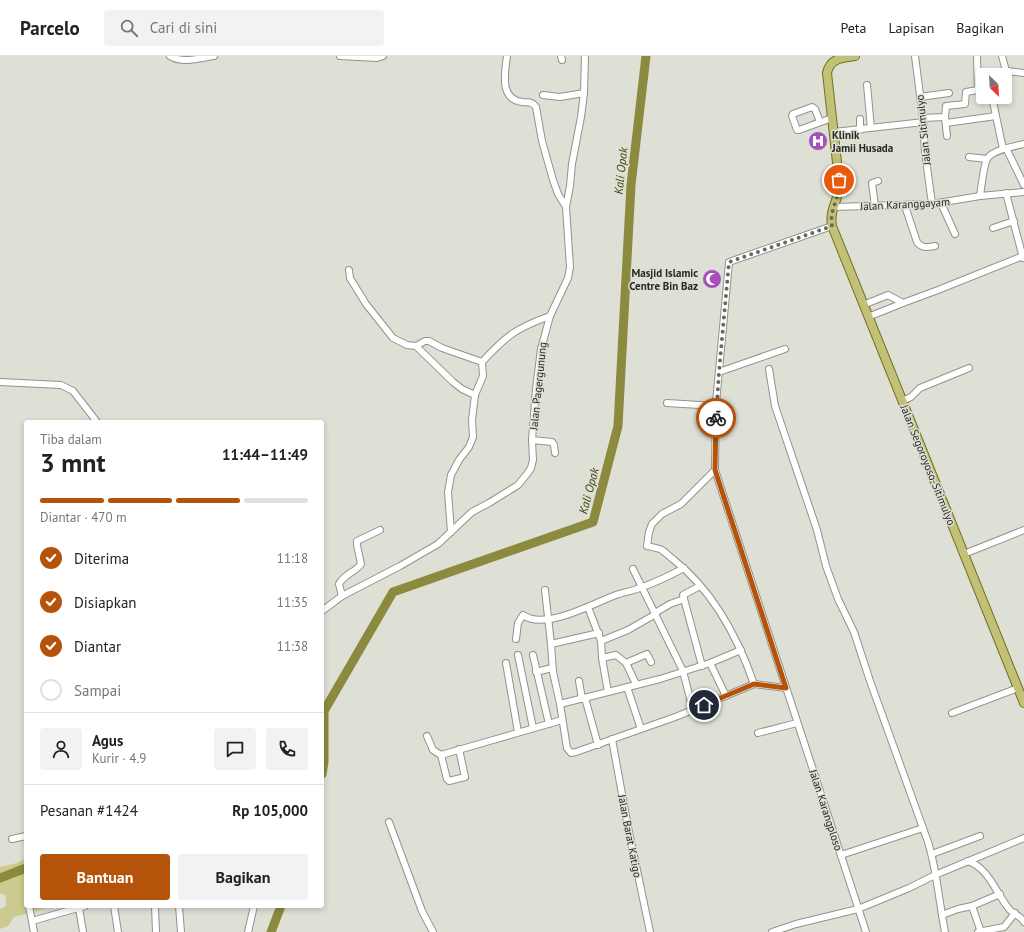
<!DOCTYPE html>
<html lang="id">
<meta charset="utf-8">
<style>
:root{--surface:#fff;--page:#f2f2f2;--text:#222;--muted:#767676;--line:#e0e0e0;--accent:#b45309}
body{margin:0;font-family:"PT Sans",sans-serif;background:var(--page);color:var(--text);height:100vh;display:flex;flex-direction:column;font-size:15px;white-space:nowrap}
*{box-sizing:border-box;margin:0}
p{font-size:13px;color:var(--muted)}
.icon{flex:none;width:22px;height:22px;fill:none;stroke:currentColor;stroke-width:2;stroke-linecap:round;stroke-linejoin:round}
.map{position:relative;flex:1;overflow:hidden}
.panel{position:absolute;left:24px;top:364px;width:300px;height:488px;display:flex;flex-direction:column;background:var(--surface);border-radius:4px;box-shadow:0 2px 6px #0003}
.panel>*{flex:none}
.needle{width:26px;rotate:155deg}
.buttons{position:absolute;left:976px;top:12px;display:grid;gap:8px}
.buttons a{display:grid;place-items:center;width:36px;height:36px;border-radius:4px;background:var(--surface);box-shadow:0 2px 6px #0003;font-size:20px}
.pin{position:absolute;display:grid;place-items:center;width:34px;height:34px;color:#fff;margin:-17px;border:2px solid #fff;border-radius:50%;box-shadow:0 1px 4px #0007}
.courier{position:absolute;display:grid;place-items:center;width:40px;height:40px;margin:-20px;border:3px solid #b45309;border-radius:50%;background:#fff;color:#222;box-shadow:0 1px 5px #0007}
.summary em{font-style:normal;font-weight:600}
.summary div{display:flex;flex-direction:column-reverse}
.summary{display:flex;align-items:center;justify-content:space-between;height:68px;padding:0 16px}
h1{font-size:26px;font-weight:600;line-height:30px}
.bar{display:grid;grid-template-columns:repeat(4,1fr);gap:6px 4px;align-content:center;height:48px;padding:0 16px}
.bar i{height:5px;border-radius:3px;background:var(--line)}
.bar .current{background:var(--accent)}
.bar p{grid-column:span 4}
.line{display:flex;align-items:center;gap:10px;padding:0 16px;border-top:1px solid var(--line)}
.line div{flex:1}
.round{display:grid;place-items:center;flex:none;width:42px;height:42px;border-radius:4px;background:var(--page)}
ol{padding:0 16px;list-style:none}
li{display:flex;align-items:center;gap:12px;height:44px}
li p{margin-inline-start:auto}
li .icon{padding:4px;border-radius:50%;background:var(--accent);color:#fff;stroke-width:4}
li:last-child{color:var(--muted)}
li i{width:22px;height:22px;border:2px solid var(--line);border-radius:50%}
.action{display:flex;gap:8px;margin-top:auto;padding:8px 16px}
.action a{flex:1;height:46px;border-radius:4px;background:var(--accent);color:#fff;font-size:16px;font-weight:600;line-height:46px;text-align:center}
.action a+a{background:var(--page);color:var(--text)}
header{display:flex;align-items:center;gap:24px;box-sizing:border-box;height:56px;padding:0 20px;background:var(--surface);border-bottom:1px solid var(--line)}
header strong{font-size:19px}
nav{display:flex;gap:22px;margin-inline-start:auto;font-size:14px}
.search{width:280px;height:36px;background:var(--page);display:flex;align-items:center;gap:10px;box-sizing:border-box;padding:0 14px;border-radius:4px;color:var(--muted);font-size:15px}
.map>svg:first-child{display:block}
.green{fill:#cbcb8f}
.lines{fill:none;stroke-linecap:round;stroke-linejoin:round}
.river{stroke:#8b8a3e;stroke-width:9}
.minor-casing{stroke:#93938a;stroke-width:8}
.major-casing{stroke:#71701f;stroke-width:10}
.minor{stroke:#fff;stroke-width:6}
.major{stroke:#c2c177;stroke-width:8}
.done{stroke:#686862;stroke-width:4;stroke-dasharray:0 7.2}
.route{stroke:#b45309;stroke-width:5}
.labels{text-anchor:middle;stroke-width:3;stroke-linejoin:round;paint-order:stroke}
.street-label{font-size:11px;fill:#282824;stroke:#dedfd5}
.poi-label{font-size:11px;font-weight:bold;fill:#282824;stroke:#dedfd5;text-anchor:start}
.water-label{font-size:12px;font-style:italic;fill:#454507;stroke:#dedfd5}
</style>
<header>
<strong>Parcelo</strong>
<div class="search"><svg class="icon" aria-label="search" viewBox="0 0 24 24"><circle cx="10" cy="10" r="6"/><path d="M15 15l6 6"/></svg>Cari di sini</div>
<nav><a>Peta</a><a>Lapisan</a><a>Bagikan</a></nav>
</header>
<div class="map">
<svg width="1024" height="876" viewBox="0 0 1024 876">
<rect width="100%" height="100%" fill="#dedfd5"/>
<path class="green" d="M26 802V850H50L46 852 14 861 8 870 0 873V853L6 850V840L0 837V811L17 807Z"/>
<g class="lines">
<g class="river">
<path d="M322 718 324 706V655L393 536 593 466 618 370 631 129 646 0"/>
<path d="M0 822 26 812"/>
<path d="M271 876 281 850"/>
</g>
<defs>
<g id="minor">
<path d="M170 0C183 8 200 2 214 0"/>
<path d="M340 0 377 2 383 0"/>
<path d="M561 0 562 4"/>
<path d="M915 0 923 62 925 96 932 148"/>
<path d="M977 0 978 34 983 33"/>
<path d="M1002 0 1006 15"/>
<path d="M1005 20 1006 15 1024 17"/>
<path d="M867 29 871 72"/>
<path d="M543 39 560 41 584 37"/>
<path d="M920 41 949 37"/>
<path d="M992 41 1003 93"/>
<path d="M923 62 945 61"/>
<path d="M860 63V74"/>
<path d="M820 66 815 53 812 51 793 58 792 60 797 74H799L832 62"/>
<path d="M946 67 996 60"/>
<path d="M834 76 924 66"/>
<path d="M947 80 945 61 946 50 965 48 966 36 978 34"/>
<path d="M1006 92 1024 129"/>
<path d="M969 101 987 103"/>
<path d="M1006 137 1023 202"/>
<path d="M980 140C981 133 984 108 987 103 992 94 1015 90 1024 88"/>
<path d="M941 147 955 178"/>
<path d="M875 150 872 127 878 125"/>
<path d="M905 150 917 186C922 193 928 191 935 190"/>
<path d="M566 151 570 130 572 108 581 61 584 37 585 0"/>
<path d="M833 151 932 148 980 140 1024 136"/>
<path d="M832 170 729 206 716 347 715 414 866 876"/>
<path d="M993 172 1014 165"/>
<path d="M349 214 350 222 366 248 393 282 407 289 416 290 453 326 462 333 475 339"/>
<path d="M863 249 888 239 903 247 938 234 1023 200"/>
<path d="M868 261 903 247"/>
<path d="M416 290 425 285H429L442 292 482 306"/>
<path d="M769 313 775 350 817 474 826 510 838 543 854 576 870 625 928 786C937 815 939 846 945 876"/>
<path d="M719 316 785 293"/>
<path d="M0 326 61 329 73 335 97 366"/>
<path d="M902 345 911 341 920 332 969 312"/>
<path d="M667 347 716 350"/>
<path d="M532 384 552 386 554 389 555 397"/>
<path d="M715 414 681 448 662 458 652 468 649 476 647 490C652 491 658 492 662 494 666 497 670 501 674 504 713 535 738 582 754 628"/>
<path d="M451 476 448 436 451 419 459 404 469 391 473 381 472 364 475 339 483 320 482 306C506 280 516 272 550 260"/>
<path d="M964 498 1024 474"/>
<path d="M633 513 683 615 693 654"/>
<path d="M700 530 683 539 702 610"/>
<path d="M545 534 551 588 553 616 560 648 567 692 571 697 576 696 678 660 754 628 786 632"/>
<path d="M342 540 339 528C345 517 356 516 361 508L357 489V485L380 474"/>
<path d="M588 551 601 585 602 602 608 636"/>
<path d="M322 555 342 540 400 510 438 488 472 456 489 447 518 429 527 418 531 412 533 404 532 384 536 333 541 293 550 260 568 222 570 211 566 151 558 138 553 124 542 85 536 51C532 45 528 47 522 46 499 43 505 16 507 0"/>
<path d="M655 557 670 548 684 543"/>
<path d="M516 583 518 567 523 559C545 575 594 547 616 539 624 536 634 535 642 531 657 526 671 519 684 512"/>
<path d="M601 585 628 574 656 558"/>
<path d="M551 588 599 577"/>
<path d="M518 599 533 672"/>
<path d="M533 599 549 668"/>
<path d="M602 602 616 599 626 607 636 628"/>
<path d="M506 607 518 676"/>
<path d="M626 607 647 598 651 606"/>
<path d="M710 607 726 640"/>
<path d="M536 616 552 612"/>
<path d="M579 625 582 643"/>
<path d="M627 631 641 673"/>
<path d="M585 642 598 689"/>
<path d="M560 648 660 623 710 607 741 594"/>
<path d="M952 657 1018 632"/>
<path d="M758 677 797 667"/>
<path d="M427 680 433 694 441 699 447 723 449 725 465 721 459 693"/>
<path d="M612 683 628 771 650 876"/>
<path d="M441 699 562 664"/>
<path d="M389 766 422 855 433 876"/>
<path d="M12 783 26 780"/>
<path d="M932 798 980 780"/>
<path d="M841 799 923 772"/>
<path d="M968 805C990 813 996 838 1010 854 1015 859 1021 860 1024 866"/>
<path d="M29 850 34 876"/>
<path d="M114 850 118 876"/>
<path d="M155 850 156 876"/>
<path d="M179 850 181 876"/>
<path d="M972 850 981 876"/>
<path d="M79 852 83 876"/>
<path d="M942 859 958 853 972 850 1000 838"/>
<path d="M32 865 85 850"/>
<path d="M248 876 254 850"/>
<path d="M772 876 796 868 858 853 909 832 935 819 1024 782"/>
<path d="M978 876 1004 871 1015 857"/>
</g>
<path id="major" d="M855 0C842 2 830 2 827 17L839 124C839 129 839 135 837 141 834 151 830 158 832 170L1024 647"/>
</defs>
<use href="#minor" class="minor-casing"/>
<use href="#major" class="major-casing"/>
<use href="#minor" class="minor"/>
<use href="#major" class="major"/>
</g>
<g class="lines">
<path class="done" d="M716 362 719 316 729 206 832 170C830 159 834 151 837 141 839 135 839 129 839 124"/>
<path class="route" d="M704 649 754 628 786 632 715 414 716 362"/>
</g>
<defs>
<symbol id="hospital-disc" viewBox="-11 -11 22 22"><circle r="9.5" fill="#a54fbd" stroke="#dedfd5"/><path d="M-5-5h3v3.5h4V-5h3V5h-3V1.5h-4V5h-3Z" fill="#fff"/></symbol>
<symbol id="mosque-disc" viewBox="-11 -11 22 22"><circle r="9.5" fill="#a54fbd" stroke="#dedfd5"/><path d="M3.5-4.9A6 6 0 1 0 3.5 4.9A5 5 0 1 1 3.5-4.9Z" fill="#fff"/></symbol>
</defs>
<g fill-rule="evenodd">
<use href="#hospital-disc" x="807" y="74" width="22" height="22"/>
<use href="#mosque-disc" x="701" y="212" width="22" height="22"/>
</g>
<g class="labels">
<g class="street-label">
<text transform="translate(923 74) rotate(-96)" y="4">Jalan Sitimulyo</text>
<text transform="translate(905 148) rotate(-3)" y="4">Jalan Karanggayam</text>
<text transform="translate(538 330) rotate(-84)" y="4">Jalan Pagergunung</text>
<text transform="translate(928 409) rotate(68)" y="4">Jalan Segoroyoso-Sitimulyo</text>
<text transform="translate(826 754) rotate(72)" y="4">Jalan Karangploso</text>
<text transform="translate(630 780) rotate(79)" y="4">Jalan Barat Katigo</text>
</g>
<g class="poi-label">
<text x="832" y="83">Klinik<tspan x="832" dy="13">Jamii Husada</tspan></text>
<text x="698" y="221" text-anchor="end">Masjid Islamic<tspan x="698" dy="13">Centre Bin Baz</tspan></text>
</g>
<g class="water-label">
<text transform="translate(621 115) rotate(-84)" y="4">Kali Opak</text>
<text transform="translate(589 435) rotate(-75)" y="4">Kali Opak</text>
</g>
</g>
</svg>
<div class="buttons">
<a><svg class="needle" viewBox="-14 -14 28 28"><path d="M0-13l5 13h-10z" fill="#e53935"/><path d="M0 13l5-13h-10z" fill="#767676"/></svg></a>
</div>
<div class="pin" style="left:839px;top:124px;background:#ea580c"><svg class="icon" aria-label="bag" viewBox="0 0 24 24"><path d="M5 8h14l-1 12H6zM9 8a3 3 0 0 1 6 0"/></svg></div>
<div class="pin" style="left:704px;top:649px;background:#1f2937"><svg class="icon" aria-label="home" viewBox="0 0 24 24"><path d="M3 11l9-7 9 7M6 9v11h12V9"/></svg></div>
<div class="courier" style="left:716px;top:362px"><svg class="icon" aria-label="bike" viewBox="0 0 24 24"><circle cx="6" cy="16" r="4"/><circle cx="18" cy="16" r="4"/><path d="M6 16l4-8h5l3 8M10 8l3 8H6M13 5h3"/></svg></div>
<section class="panel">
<div class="summary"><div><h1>3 mnt</h1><p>Tiba dalam</p></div><em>11:44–11:49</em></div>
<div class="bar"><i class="current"></i><i class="current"></i><i class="current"></i><i></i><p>Diantar · 470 m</p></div>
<ol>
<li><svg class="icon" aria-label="check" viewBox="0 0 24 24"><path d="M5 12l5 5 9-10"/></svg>Diterima<p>11:18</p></li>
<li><svg class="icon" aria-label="check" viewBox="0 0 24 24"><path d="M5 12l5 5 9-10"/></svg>Disiapkan<p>11:35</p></li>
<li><svg class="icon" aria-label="check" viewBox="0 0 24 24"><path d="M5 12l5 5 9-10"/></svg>Diantar<p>11:38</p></li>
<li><i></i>Sampai</li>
</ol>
<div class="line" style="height:72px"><a class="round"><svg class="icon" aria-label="person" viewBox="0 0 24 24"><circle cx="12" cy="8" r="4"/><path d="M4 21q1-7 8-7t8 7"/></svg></a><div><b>Agus</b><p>Kurir · 4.9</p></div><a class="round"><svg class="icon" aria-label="chat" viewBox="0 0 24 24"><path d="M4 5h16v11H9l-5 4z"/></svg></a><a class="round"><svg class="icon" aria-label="phone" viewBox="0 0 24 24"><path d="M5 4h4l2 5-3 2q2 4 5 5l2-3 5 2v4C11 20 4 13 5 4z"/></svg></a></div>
<div class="line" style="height:52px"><div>Pesanan #1424</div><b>Rp 105,000</b></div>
<div class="action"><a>Bantuan</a><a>Bagikan</a></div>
</section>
</div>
